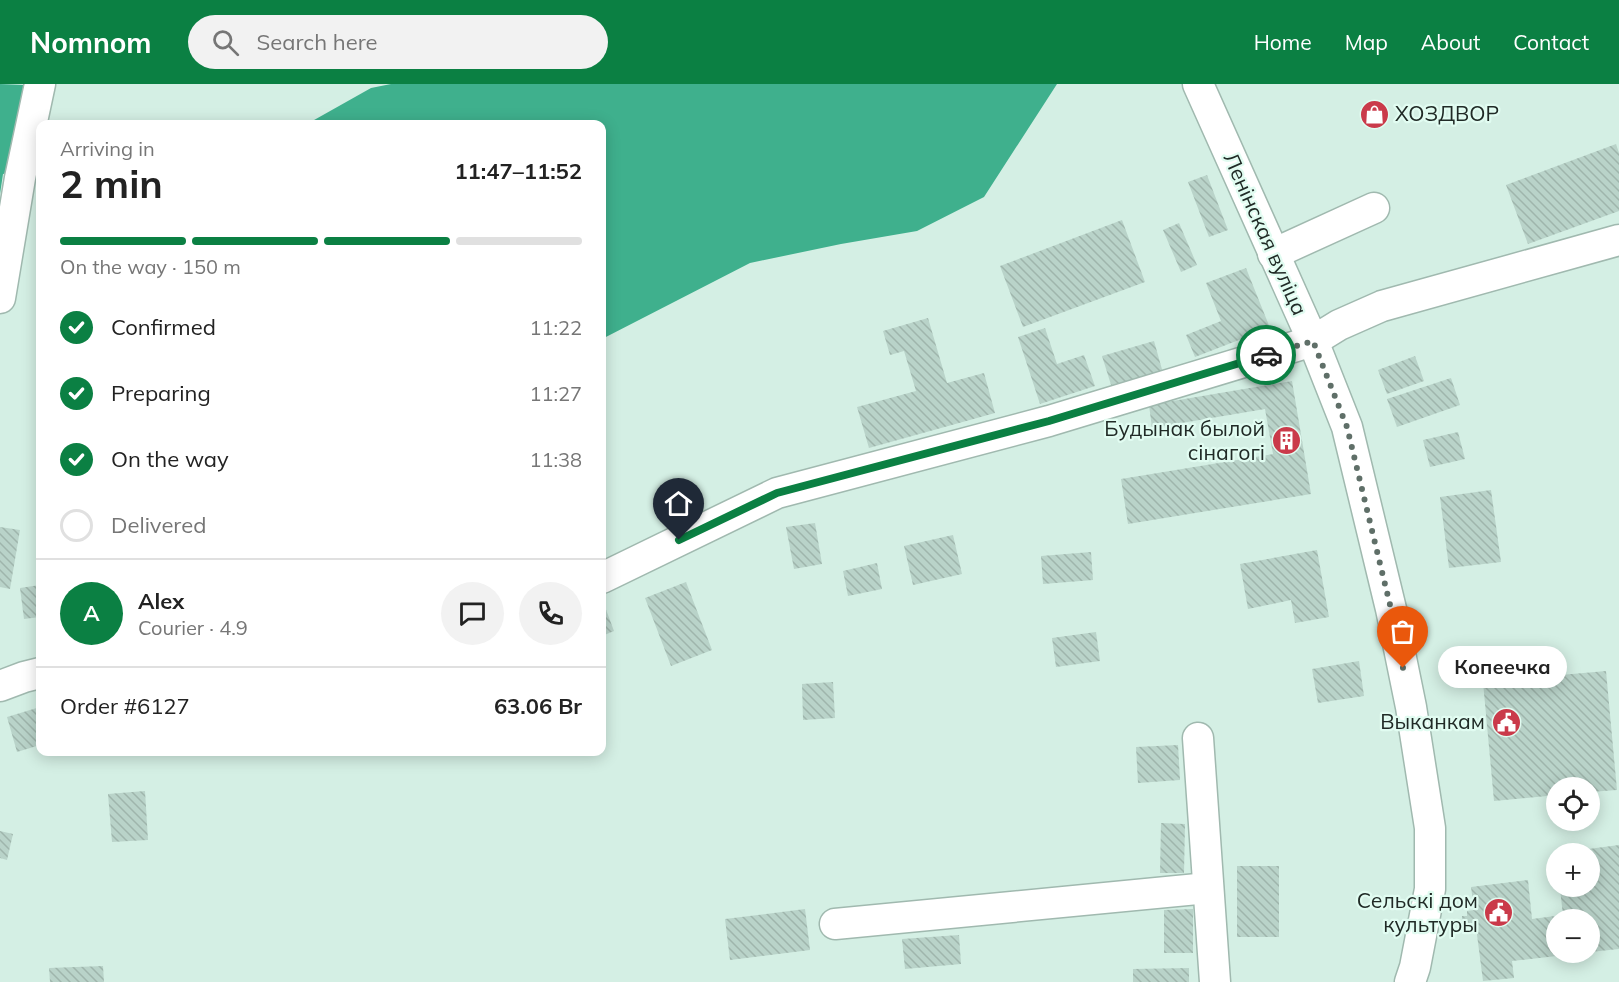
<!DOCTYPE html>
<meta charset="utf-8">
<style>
:root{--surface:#fff;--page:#f2f2f2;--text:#222;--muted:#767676;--line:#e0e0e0;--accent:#0b8043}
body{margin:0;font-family:Mulish,sans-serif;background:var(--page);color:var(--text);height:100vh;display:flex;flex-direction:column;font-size:22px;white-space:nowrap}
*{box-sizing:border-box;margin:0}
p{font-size:20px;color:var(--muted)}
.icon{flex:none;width:33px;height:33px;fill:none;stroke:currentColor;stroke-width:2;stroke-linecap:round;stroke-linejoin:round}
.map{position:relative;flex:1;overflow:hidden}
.side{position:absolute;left:36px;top:36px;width:570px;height:636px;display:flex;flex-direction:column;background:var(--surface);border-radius:12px;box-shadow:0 3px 15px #0003}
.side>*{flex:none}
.controls{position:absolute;left:1546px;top:693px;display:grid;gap:12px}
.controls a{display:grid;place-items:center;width:54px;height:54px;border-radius:50%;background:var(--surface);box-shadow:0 3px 15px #0003;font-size:30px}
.pin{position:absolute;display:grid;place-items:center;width:51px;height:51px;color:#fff;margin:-62px -26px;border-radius:50% 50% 50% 0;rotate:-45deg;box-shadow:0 0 6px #0007}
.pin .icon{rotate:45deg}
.courier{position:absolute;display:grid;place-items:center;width:60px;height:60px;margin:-30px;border:4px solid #0b8043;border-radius:50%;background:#fff;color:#222;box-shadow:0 2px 8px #0007}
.bubble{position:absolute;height:42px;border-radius:21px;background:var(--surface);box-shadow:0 3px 15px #0003;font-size:20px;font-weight:700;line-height:42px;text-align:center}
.overview em{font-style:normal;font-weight:700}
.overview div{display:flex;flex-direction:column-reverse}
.overview{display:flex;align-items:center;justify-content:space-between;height:102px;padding:0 24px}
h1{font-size:39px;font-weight:700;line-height:45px}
.bar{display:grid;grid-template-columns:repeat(4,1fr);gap:9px 6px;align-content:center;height:72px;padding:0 24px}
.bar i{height:8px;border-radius:4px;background:var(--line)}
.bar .current{background:var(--accent)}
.bar p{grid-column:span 4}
.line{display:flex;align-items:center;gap:15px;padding:0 24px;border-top:2px solid var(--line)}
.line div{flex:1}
.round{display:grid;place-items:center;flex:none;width:63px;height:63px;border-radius:32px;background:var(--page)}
ol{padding:0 24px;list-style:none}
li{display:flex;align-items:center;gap:18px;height:66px}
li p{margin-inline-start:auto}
li .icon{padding:6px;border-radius:50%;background:var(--accent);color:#fff;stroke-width:4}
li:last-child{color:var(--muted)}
li i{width:33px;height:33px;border:3px solid var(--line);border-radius:50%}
header{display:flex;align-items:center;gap:36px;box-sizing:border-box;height:84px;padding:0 30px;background:var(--accent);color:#fff}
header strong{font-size:28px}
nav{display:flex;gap:33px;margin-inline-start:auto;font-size:21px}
.search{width:420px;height:54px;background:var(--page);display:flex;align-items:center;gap:15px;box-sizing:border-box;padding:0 21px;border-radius:33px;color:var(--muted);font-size:22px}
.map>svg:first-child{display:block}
.water{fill:#3fb08d}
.building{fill:url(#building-back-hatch)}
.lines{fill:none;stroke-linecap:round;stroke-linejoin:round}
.minor-casing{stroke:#a0b9af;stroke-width:33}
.minor{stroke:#fff;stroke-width:30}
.done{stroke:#5f6f68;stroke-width:6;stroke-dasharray:0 10.8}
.route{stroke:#0b8043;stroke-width:8}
.labels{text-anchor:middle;stroke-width:4.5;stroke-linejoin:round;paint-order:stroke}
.poi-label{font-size:21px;fill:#202a26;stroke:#e1fcf1;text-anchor:end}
.street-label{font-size:21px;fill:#202a26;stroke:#e1fcf1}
</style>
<header>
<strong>Nomnom</strong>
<div class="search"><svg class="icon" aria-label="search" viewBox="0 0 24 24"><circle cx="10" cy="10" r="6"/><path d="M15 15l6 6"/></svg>Search here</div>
<nav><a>Home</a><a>Map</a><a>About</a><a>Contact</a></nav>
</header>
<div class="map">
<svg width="1619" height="898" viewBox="0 0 1619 898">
<defs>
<pattern id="building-back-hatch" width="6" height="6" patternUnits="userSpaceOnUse" patternTransform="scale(1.5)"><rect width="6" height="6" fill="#b9d3c9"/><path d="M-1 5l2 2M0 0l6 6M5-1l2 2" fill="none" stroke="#9fb5ac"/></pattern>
</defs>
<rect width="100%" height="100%" fill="#d4efe4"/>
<g class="water">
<path d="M0 0 24 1 9 89 3 90 0 110Z"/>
<path d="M391 0H1057L984 113 917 147 841 160 750 179 602 255V40H307L371 4Z"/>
</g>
<g class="building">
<path d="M1616 60 1619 69V127L1528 160 1506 101Z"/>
<path d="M1207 91 1228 146 1209 153 1188 98Z"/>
<path d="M1122 136 1145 198 1023 243 1000 182Z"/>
<path d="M1179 139 1197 181 1181 188 1163 146Z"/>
<path d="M1246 184 1270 244 1195 273 1186 251 1221 237 1206 199Z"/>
<path d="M928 234 947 299 984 289 995 329 869 364 857 323 916 307 904 267 890 271 883 247Z"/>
<path d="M1045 244 1057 280 1084 271 1095 302 1040 320 1018 253Z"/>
<path d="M1154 257 1163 289 1112 304 1102 272Z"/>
<path d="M1415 272 1424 297 1387 310 1378 286Z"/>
<path d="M1451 294 1460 321 1397 343 1387 315Z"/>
<path d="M1292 297 1311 410 1128 440 1121 395 1273 370 1265 325 1152 344 1149 321Z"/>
<path d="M1458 348 1465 375 1430 383 1423 356Z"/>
<path d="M1491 406 1501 478 1449 484 1440 413Z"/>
<path d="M815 439 822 480 794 485 786 443Z"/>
<path d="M0 443 20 446 10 505 0 503Z"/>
<path d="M953 451 962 490 913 501 904 462Z"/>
<path d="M1317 466 1329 533 1295 539 1291 516 1248 525 1240 480Z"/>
<path d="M1091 468 1093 496 1043 500 1041 472Z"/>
<path d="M877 479 882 505 848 512 843 487Z"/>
<path d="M686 498 712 566 671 582 645 514Z"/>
<path d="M40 501V533L24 535 20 504Z"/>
<path d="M602 515 614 547 602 552Z"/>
<path d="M1096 548 1100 577 1056 583 1052 554Z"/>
<path d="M1359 577 1364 612 1318 619 1312 585Z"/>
<path d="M1606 587 1617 706 1590 708V704H1557V711L1494 717 1483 598Z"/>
<path d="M833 598 835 634 803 636 802 600Z"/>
<path d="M40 623V661L17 668 7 633Z"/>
<path d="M1178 661 1180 696 1138 699 1136 663Z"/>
<path d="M145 707 148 756 112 758 108 710Z"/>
<path d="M1161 739 1185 740 1184 789H1160Z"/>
<path d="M0 747 13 750 7 776 0 774Z"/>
<path d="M1619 761V865L1590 868V836H1557V868H1574V870L1512 877 1514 894 1483 897 1476 843 1469 844 1468 839 1462 840V832H1467V827L1474 826 1471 803 1528 796 1532 835 1563 831 1560 805 1590 802V770H1581V766Z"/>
<rect x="1237" y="782" width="42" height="71"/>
<path d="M805 825 810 866 730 876 725 835Z"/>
<path d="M1193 825V869H1164V826Z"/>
<path d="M959 851 961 880 905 885 902 855Z"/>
<path d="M103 882 104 898H50L49 884Z"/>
<path d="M1189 884V898H1133V885Z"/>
</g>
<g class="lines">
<defs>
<g id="minor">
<path d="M1198 0 1313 257 1347 343 1391 525 1411 623 1430 744V805L1415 883 1410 898"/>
<path d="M1273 170 1374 124"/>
<path d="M0 214 20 94 40 0"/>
<path d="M602 494 777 409 1049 337 1313 257 1339 241 1382 222 1619 156"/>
<path d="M0 602 24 593 40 589"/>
<path d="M1198 654 1215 898"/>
<path d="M835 840 1208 804"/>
</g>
</defs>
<use href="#minor" class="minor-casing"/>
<use href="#minor" class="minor"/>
</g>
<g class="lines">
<path class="done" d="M1266 271 1313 257 1347 343 1391 525 1403 584"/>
<path class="route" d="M679 456 777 409 1049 337 1266 271"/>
</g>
<defs>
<symbol id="shop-disc" viewBox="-11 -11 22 22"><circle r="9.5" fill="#ca3a4a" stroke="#e1fcf1"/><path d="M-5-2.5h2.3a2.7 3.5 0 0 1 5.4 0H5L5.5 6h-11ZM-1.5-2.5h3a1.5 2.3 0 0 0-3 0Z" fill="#fff"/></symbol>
<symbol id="building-disc" viewBox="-11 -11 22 22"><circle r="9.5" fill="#ca3a4a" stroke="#e1fcf1"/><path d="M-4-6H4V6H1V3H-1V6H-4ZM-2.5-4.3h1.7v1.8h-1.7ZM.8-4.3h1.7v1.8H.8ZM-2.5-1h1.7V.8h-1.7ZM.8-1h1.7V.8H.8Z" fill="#fff"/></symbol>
<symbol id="civic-disc" viewBox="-11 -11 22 22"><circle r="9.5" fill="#ca3a4a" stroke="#e1fcf1"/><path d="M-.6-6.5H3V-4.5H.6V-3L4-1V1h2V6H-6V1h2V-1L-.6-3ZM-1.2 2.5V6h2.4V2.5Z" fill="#fff"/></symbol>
</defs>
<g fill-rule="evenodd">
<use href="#shop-disc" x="1358" y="14" width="33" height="33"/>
<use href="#building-disc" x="1270" y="340" width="33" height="33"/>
<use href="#civic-disc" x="1490" y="622" width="33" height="33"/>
<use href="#civic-disc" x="1482" y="812" width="33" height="33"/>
</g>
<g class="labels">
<g class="poi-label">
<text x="1395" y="37" text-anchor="start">ХОЗДВОР</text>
<text x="1265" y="352">Будынак былой<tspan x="1265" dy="24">сінагогі</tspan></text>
<text x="1485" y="645">Выканкам</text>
<text x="1478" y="824">Сельскі дом<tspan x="1478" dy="24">культуры</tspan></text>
</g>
<g class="street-label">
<text transform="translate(1265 150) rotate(66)" y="7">Ленінская вуліца</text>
</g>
</g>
</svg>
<div class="controls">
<a><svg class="icon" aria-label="locate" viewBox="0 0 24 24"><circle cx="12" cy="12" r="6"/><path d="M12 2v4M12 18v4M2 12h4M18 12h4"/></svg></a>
<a>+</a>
<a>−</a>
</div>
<div class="pin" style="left:1403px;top:584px;background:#ea580c"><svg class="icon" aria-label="bag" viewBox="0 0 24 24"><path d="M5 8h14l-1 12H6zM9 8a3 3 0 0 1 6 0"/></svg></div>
<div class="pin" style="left:679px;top:456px;background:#1f2937"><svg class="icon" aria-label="home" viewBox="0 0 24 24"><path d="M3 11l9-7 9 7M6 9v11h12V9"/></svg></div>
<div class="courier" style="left:1266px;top:271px"><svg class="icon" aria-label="car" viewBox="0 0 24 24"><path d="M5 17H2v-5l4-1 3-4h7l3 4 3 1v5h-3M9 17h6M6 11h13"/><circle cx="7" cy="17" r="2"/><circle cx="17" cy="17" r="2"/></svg></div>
<div class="bubble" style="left:1438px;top:562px;width:129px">Копеечка</div>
<section class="side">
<div class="overview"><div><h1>2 min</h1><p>Arriving in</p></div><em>11:47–11:52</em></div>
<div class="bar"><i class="current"></i><i class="current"></i><i class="current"></i><i></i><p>On the way · 150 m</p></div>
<ol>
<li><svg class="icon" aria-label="check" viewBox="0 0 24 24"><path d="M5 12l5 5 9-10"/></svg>Confirmed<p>11:22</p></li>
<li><svg class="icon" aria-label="check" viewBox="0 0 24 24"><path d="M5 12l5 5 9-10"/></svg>Preparing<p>11:27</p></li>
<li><svg class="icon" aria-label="check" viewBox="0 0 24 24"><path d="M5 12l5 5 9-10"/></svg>On the way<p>11:38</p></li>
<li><i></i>Delivered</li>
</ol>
<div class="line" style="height:108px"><b class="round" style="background:var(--accent);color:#fff">A</b><div><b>Alex</b><p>Courier · 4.9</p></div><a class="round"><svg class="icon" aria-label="chat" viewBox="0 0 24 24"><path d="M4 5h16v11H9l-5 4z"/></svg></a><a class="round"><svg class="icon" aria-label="phone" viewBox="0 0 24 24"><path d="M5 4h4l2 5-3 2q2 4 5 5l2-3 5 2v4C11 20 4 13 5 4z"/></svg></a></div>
<div class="line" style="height:78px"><div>Order #6127</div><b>63.06 Br</b></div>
</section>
</div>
